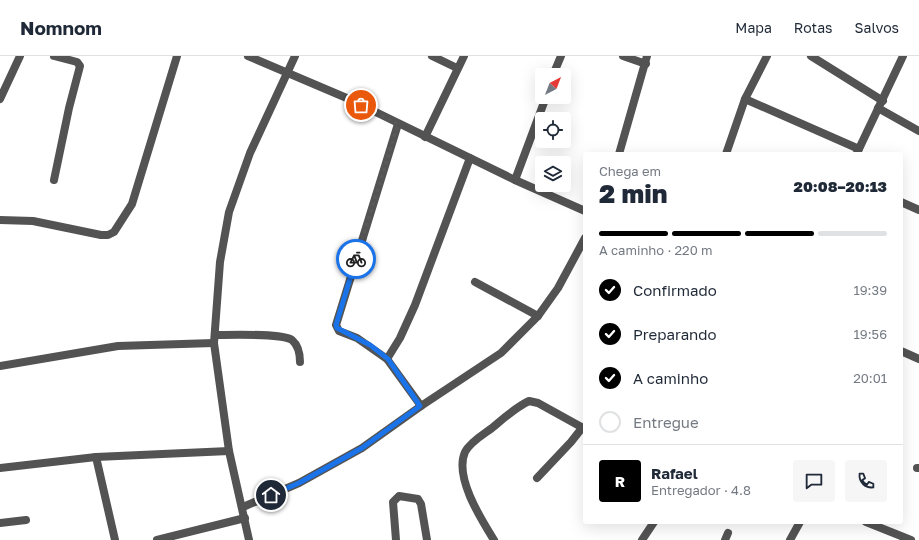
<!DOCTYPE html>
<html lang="pt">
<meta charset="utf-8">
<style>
:root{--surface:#fff;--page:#f6f6f7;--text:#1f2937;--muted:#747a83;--line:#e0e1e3;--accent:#000}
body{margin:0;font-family:"Golos Text",sans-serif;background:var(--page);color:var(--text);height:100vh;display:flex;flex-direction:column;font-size:15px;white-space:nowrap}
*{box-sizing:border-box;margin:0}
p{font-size:13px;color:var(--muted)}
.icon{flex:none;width:22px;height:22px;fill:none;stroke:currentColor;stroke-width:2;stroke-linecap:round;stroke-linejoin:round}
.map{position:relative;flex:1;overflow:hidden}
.side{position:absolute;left:583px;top:96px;width:320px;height:372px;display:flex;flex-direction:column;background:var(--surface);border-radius:4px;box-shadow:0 4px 16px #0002}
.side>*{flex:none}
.needle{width:26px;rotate:42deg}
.fabs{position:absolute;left:535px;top:12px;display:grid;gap:8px}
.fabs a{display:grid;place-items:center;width:36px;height:36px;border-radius:4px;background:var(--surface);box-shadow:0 4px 16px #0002;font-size:20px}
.pin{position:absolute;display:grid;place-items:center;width:34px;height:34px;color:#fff;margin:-17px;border:2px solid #fff;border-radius:50%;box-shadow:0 1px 4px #0007}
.courier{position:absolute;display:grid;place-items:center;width:40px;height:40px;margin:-20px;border:3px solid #1a73e8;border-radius:50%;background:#fff;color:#222;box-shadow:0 1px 5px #0007}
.head em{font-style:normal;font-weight:800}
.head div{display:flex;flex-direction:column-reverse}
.head{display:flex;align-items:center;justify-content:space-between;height:68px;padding:0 16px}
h1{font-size:26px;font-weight:800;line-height:30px}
.bar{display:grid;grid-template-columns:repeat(4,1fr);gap:6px 4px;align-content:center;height:48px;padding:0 16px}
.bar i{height:5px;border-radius:3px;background:var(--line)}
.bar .selected{background:var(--accent)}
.bar p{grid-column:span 4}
.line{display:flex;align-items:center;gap:10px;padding:0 16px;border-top:1px solid var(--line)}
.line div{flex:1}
.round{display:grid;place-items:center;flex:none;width:42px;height:42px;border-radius:4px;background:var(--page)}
ol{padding:0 16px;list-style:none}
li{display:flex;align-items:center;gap:12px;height:44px}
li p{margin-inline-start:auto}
li .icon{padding:4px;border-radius:50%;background:var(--accent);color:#fff;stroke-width:4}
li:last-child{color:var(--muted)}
li i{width:22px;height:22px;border:2px solid var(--line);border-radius:50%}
header{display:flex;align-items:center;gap:24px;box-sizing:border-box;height:56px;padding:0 20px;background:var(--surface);border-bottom:1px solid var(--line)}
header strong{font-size:19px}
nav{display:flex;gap:22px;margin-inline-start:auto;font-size:14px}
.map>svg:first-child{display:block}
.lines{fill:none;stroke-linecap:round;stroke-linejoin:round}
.minor{stroke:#535353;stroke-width:8}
.tertiary{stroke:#535353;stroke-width:8}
.done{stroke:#595959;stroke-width:4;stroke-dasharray:0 7.2}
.route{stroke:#1a73e8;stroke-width:5}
</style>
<header>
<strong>Nomnom</strong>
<nav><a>Mapa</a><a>Rotas</a><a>Salvos</a></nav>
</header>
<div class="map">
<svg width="919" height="484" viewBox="0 0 919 484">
<rect width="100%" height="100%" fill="#fff"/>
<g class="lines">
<g class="minor">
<path d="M54 0 77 6 80 10 69 52 54 124"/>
<path d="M432 0 457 12"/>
<path d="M623 0 646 8"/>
<path d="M811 0 883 45"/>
<path d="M553 19 561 0"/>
<path d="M0 43 20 0"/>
<path d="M745 43 859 93"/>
<path d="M878 52 919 75"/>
<path d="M398 68 336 269 339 275 357 282 387 303 400 282 415 249 470 102"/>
<path d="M425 81 464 0"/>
<path d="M857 97 903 0"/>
<path d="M619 98 647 0"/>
<path d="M726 98 745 43 767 0"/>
<path d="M515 124 546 41"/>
<path d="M901 146 919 154"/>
<path d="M0 164 33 165 101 179H108L114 176 132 148 177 0"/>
<path d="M475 226 538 260"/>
<path d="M215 279C229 279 282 277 292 284 299 290 300 298 300 306"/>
<path d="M387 303 421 350"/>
<path d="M0 310 118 290 214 287"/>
<path d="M96 401 115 484"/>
<path d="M0 412 96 401 229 395"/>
<path d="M917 412H919"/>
<path d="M537 422 571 386 582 372"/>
<path d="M243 451 299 427 362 392 421 350 501 297 538 260 558 232 585 182"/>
<path d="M866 466 911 484"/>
<path d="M0 467 26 464"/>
<path d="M157 484 245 462"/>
<path d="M249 484 229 395 214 287 220 206 229 156 250 97 295 0"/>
<path d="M396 484 393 446 399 440 418 443 421 448 427 484"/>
<path d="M494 484C481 463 454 421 465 396 470 386 484 378 492 372 504 362 516 351 529 345L538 347 585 373"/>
<path d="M642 484 654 466"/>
<path d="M725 484 728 477"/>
<path d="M790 484 800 466"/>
</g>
<g class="tertiary">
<path d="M248 0 349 43 515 124 585 155"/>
<path d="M901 295 919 303"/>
</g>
</g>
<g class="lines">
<path class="done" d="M356 203 398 68 361 49"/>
<path class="route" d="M271 439 299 427 362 392 420 350 388 303 370 289 337 272 336 269 356 203"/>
</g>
</svg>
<div class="fabs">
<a><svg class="needle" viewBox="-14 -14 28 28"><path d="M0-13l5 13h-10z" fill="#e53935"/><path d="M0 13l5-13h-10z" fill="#747a83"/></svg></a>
<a><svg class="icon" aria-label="locate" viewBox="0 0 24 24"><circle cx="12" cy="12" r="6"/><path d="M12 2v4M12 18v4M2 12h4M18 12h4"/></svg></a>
<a><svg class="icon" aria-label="layers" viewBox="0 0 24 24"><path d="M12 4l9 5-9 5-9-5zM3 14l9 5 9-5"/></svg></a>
</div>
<div class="pin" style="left:361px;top:49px;background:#ea580c"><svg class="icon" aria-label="bag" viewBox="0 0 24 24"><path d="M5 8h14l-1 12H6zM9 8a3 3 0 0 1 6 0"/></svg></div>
<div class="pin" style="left:271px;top:439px;background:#1f2937"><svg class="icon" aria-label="home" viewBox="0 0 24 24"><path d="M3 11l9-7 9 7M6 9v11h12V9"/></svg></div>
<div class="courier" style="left:356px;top:203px"><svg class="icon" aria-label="bike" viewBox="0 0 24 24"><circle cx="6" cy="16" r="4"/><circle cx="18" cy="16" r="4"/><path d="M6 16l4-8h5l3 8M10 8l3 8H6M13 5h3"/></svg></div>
<section class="side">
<div class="head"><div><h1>2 min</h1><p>Chega em</p></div><em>20:08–20:13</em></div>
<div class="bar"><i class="selected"></i><i class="selected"></i><i class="selected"></i><i></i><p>A caminho · 220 m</p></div>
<ol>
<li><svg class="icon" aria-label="check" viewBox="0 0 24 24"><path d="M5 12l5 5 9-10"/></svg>Confirmado<p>19:39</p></li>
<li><svg class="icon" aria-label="check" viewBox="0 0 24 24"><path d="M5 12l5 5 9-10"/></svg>Preparando<p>19:56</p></li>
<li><svg class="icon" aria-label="check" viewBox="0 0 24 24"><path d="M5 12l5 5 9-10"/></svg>A caminho<p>20:01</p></li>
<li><i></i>Entregue</li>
</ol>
<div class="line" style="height:72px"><b class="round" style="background:var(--accent);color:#fff">R</b><div><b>Rafael</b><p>Entregador · 4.8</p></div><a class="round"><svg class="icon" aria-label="chat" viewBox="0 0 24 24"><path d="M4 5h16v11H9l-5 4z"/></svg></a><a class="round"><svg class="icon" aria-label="phone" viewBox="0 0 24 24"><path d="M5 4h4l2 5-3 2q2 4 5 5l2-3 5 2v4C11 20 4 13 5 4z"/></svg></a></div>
</section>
</div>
